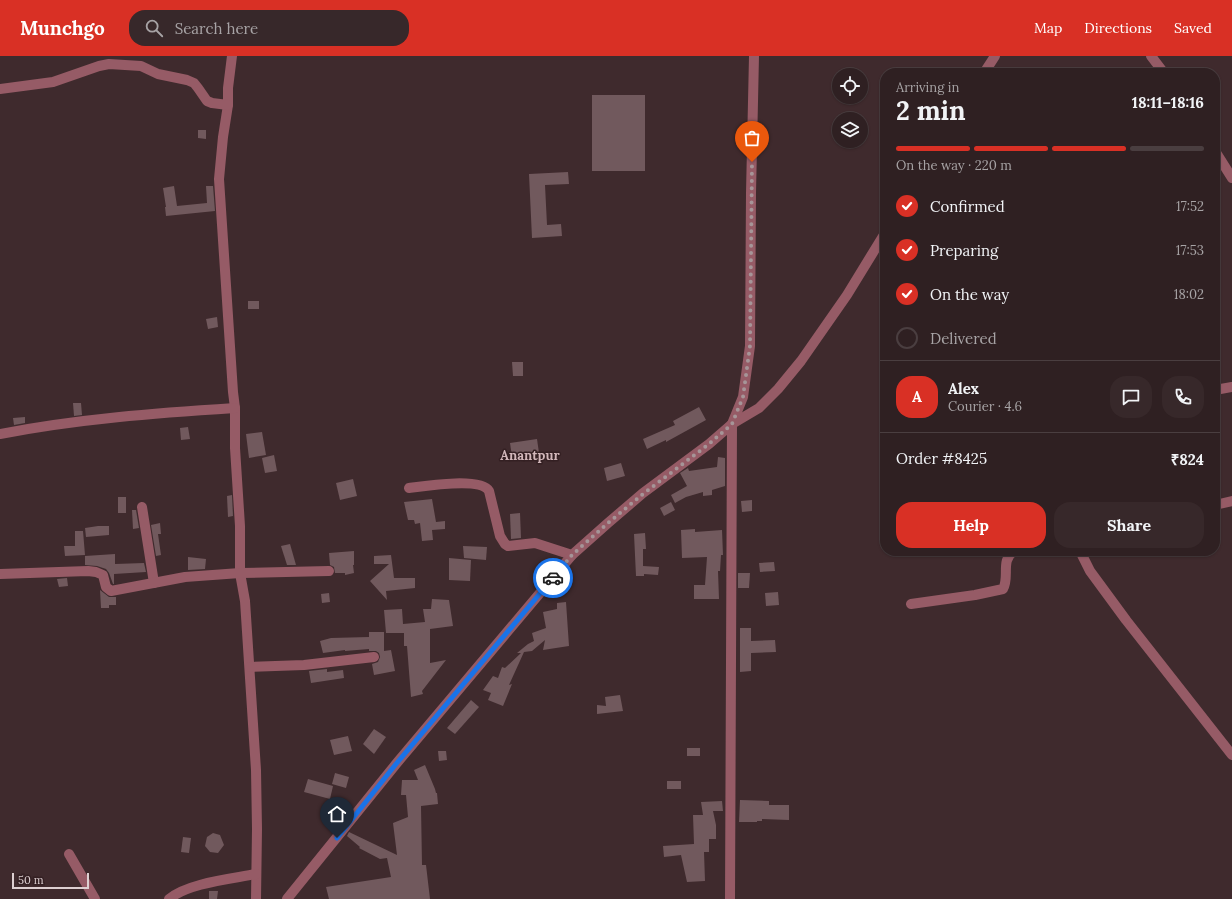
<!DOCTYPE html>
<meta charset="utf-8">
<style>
:root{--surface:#2f2022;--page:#37282a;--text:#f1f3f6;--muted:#a7a3a5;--line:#4a3e40;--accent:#d93025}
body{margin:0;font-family:Lora,serif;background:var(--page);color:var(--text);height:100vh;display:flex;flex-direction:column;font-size:15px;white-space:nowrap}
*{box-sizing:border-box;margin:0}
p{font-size:13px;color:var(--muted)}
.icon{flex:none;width:22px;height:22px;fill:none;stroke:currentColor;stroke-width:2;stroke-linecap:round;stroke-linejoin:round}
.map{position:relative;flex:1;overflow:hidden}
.details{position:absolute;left:880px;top:12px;width:340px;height:488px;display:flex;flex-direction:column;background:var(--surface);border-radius:16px;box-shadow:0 1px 3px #0004,0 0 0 1px var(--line)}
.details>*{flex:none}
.fabs{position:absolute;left:832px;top:12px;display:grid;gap:8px}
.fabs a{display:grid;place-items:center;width:36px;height:36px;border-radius:50%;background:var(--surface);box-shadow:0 1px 3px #0004,0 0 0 1px var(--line);font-size:20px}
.scale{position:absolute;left:12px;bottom:10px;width:77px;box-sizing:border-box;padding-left:4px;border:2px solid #ddcfd1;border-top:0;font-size:11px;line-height:14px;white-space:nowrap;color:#ddcfd1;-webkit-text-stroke:3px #342023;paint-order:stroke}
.pin{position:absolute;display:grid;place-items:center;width:34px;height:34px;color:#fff;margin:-41px -17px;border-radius:50% 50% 50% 0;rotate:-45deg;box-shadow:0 0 4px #0007}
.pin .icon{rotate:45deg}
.courier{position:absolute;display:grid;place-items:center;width:40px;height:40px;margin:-20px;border:3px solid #1a73e8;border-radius:50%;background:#fff;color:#222;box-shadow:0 1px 5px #0007}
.summary em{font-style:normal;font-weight:700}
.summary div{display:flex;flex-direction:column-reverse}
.summary{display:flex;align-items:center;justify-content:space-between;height:68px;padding:0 16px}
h1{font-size:26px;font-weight:700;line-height:30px}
.bar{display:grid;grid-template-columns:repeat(4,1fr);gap:6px 4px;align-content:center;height:48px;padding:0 16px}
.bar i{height:5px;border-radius:3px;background:var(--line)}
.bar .active{background:var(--accent)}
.bar p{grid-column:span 4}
.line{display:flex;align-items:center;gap:10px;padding:0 16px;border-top:1px solid var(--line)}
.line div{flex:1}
.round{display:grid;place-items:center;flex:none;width:42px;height:42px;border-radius:16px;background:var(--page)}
ol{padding:0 16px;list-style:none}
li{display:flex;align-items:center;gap:12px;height:44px}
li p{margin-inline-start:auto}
li .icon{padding:4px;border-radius:50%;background:var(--accent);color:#fff;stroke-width:4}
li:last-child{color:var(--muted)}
li i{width:22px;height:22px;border:2px solid var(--line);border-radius:50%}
.action{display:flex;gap:8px;margin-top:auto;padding:8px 16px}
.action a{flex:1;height:46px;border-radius:16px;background:var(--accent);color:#fff;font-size:16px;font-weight:700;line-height:46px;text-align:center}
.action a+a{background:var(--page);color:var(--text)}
header{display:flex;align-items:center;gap:24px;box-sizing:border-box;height:56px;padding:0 20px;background:var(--accent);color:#fff}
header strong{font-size:19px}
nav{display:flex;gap:22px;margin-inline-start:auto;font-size:14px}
.search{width:280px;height:36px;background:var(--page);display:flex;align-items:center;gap:10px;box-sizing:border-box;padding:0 14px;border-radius:16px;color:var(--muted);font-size:15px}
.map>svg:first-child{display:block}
.building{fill:#71595d}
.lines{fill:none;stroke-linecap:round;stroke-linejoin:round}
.minor{stroke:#965b66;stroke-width:10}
.done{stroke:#a69598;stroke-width:4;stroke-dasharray:0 7.2}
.route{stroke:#1a73e8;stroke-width:5}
.labels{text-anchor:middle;stroke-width:3;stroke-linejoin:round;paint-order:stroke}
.quarter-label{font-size:13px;font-weight:bold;fill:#d2b7ba;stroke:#342023}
</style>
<header>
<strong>Munchgo</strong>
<div class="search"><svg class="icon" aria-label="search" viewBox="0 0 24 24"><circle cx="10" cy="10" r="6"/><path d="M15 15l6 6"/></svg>Search here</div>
<nav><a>Map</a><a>Directions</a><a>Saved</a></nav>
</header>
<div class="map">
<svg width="1232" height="843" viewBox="0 0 1232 843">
<rect width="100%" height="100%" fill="#3f2a2d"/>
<g class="building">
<rect x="592" y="39" width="53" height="76"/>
<path d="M198 74H206V83L198 82Z"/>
<path d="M568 116 569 128 545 129 547 169 561 168 562 180 532 182 529 118Z"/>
<path d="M174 130 177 150 207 147 206 130H213L215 155 166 160 165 151H166L163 132Z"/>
<rect x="248" y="245" width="11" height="8"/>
<path d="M217 261 218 271 208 273 206 263Z"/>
<path d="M512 306H523V320H513Z"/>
<path d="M73 347H81L82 359 74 360Z"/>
<path d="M699 351 706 364 666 386V384L647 393 643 383 675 369 673 365Z"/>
<path d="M25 361V367L14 369 13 362Z"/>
<path d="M188 371 190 383 181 384 180 372Z"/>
<path d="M262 376 266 399 249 402 246 378Z"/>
<path d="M537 383 539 397 512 401 510 387Z"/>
<path d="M274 399 277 415 265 417 262 402Z"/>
<path d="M718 401 725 402V430L712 434V439L703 440V436L686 441 675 447 671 439 687 430 680 417 688 412 689 415 717 411Z"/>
<path d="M621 407 625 420 607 425 604 412Z"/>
<path d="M353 423 357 440 340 444 336 427Z"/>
<path d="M232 439 233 460 228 461 227 440Z"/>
<rect x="118" y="441" width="8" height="16"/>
<path d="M432 443 436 466 445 465V473L432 474 433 484 422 485 420 467 415 468 414 464H408L404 446Z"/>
<path d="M752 444V455L742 456 741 445Z"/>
<path d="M671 446 675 454 664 460 660 452Z"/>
<path d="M132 454H136L139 472 133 473Z"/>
<path d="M520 457 521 482 511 483 510 458Z"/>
<path d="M160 467 161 478H158L161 499 156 500 151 469Z"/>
<path d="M98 470H109V479L86 481 85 472Z"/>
<path d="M695 473V476L722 474 723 499H721L720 515H718L719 543H694V529H705L707 501 682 502 681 474Z"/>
<path d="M75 475H83L85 499 65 500 64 490H75Z"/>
<path d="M645 477 646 493H643V510L659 511 658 519 644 518V520H636L634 478Z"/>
<path d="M290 488 296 509H287L281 490Z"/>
<path d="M463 490 487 491 486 504 464 502Z"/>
<path d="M354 495V509H353L354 517 345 519V517H335L334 511 330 509 329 497Z"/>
<path d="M115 498V508L144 507 146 516 114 518V528H113L109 517 106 513 97 510 85 509V500Z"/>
<path d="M391 499 394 522H415V532L386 535 387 544 370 525 389 508H374V500Z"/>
<path d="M188 501 206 503 205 513 188 514Z"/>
<path d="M449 502 471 504 470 525 449 524Z"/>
<path d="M774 506 775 515 760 516 759 507Z"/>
<path d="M738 517H750L749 532H738Z"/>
<path d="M67 522 68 530 59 531 57 523Z"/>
<path d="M100 534 109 541H116V549H109V552H101Z"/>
<path d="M778 536 779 549 766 550 765 537Z"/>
<path d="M329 537 330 546 322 547 321 538Z"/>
<path d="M432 543 449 544 453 570 430 573V607L446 604 422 635 423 638 411 641 407 590H404V577H386L384 554 402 553 403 568 425 566 423 553H431Z"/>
<path d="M566 546 569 590 543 594 545 584 532 595 524 596 509 629 512 628 503 650 488 644 491 637 483 634 493 620 498 622 502 611 505 612 521 597H517L528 588 534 585 532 577 546 572 543 556 557 553V547Z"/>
<path d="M740 572H751V585L775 584 776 596 751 597V615L740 616Z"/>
<path d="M369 576H384V595L391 594 395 615 374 619 372 608 378 606 380 601 379 597 376 595H369V593L345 595V594L323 597 320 585 331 582 369 581Z"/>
<path d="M327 613V616L343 614 344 622 311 627 309 615Z"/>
<path d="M620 639 623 655 597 658V649L606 650 605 641Z"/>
<path d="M471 644 479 651 455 678 447 672Z"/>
<path d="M374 673 386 681 374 698 363 688Z"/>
<path d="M348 680 352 695 334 699 330 684Z"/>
<rect x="687" y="692" width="13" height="8"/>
<path d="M438 695H446L447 704 439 705Z"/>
<path d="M425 709 435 733 436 737H437L438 748 421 750 422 809H426L430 843H329L326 831 391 821 387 802 380 803 359 792 360 791 347 780 349 776 397 799 393 767 408 761 406 739H401L402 724H418L414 714Z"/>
<path d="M335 717 349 721 346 732 332 728Z"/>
<path d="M308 723 333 730 330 743 304 736Z"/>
<rect x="667" y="725" width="14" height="8"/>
<path d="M740 744 769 745V749H789V764L762 763V765H757V766H739Z"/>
<path d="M722 745 723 755H713L716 769V783H709V796H704L705 825 687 826 681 799 664 801 663 790 694 788 693 759H703L701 746Z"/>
<path d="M213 777 220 779 224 789 218 797 210 796 205 790 207 781Z"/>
<path d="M183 781 191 782 189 797 181 796Z"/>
<path d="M209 835H218L217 843H209Z"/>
</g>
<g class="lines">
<g class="minor">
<path d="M232 0 228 32V49L223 81 219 123 233 336 235 352V392L240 470V517L245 545 256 714 257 773 256 843"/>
<path d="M1151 0 1164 17"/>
<path d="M984 17 995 0"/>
<path d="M0 33 53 26 99 10 109 8 141 10 158 18 187 24 194 27 198 32 207 45 212 47 228 49"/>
<path d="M1215 95 1232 122"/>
<path d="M1215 334 1232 331"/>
<path d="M0 378C78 363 156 357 235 352"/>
<path d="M409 432C424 430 481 421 489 435L500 480 505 488 508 490 535 487 572 499"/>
<path d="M1215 449 1232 445"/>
<path d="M142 451 154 527"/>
<path d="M1080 495 1090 515 1126 564 1232 699"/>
<path d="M0 518 88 515 96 516 103 519 106 531 111 535 185 521 240 517 329 515"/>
<path d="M911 548 975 539 1003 533C1010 521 1000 504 1014 495"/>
<path d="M250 611 304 609 374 601"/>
<path d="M69 798 95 843"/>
<path d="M169 843C188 827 231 823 256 818"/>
<path d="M287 843 396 708 572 499 608 467 643 437 709 388 732 368 759 352 778 333 801 305 847 239 885 177"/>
<path d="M730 843 732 368 743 341 750 290 751 137 754 0"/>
</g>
</g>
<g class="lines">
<path class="done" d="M553 522 572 499 608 467 643 438 709 388 732 368 743 341 750 290 752 106"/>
<path class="route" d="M337 782 396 708 553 522"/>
</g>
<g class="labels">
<g class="quarter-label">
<text x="530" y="404">Anantpur</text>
</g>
</g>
</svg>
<div class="fabs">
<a><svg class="icon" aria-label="locate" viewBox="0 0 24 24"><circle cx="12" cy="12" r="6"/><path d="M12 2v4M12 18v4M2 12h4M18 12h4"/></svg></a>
<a><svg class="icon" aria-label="layers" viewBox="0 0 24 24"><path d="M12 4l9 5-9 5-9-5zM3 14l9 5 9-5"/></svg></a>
</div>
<div class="scale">50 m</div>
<div class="pin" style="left:752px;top:106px;background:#ea580c"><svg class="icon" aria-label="bag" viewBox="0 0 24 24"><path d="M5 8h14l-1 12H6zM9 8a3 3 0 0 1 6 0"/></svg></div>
<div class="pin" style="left:337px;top:782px;background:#1f2937"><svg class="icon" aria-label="home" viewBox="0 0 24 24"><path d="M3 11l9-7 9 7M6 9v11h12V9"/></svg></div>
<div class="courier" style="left:553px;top:522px"><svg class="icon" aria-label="car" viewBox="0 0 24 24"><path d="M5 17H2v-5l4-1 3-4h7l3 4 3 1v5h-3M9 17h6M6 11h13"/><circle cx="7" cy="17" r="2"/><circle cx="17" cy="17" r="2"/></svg></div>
<section class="details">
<div class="summary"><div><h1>2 min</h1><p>Arriving in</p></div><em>18:11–18:16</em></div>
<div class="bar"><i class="active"></i><i class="active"></i><i class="active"></i><i></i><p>On the way · 220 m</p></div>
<ol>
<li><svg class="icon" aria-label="check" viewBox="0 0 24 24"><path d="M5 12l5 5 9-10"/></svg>Confirmed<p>17:52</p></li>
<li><svg class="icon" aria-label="check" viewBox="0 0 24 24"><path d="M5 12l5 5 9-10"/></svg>Preparing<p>17:53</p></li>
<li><svg class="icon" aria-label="check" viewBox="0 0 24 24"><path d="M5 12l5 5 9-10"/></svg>On the way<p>18:02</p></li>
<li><i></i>Delivered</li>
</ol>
<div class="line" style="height:72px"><b class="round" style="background:var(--accent);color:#fff">A</b><div><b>Alex</b><p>Courier · 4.6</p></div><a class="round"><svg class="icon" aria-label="chat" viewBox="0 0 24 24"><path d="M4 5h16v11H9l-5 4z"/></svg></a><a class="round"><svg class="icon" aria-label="phone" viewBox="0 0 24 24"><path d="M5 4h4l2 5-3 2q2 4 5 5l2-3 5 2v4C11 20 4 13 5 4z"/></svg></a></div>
<div class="line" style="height:52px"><div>Order #8425</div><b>₹824</b></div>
<div class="action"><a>Help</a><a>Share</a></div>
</section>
</div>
